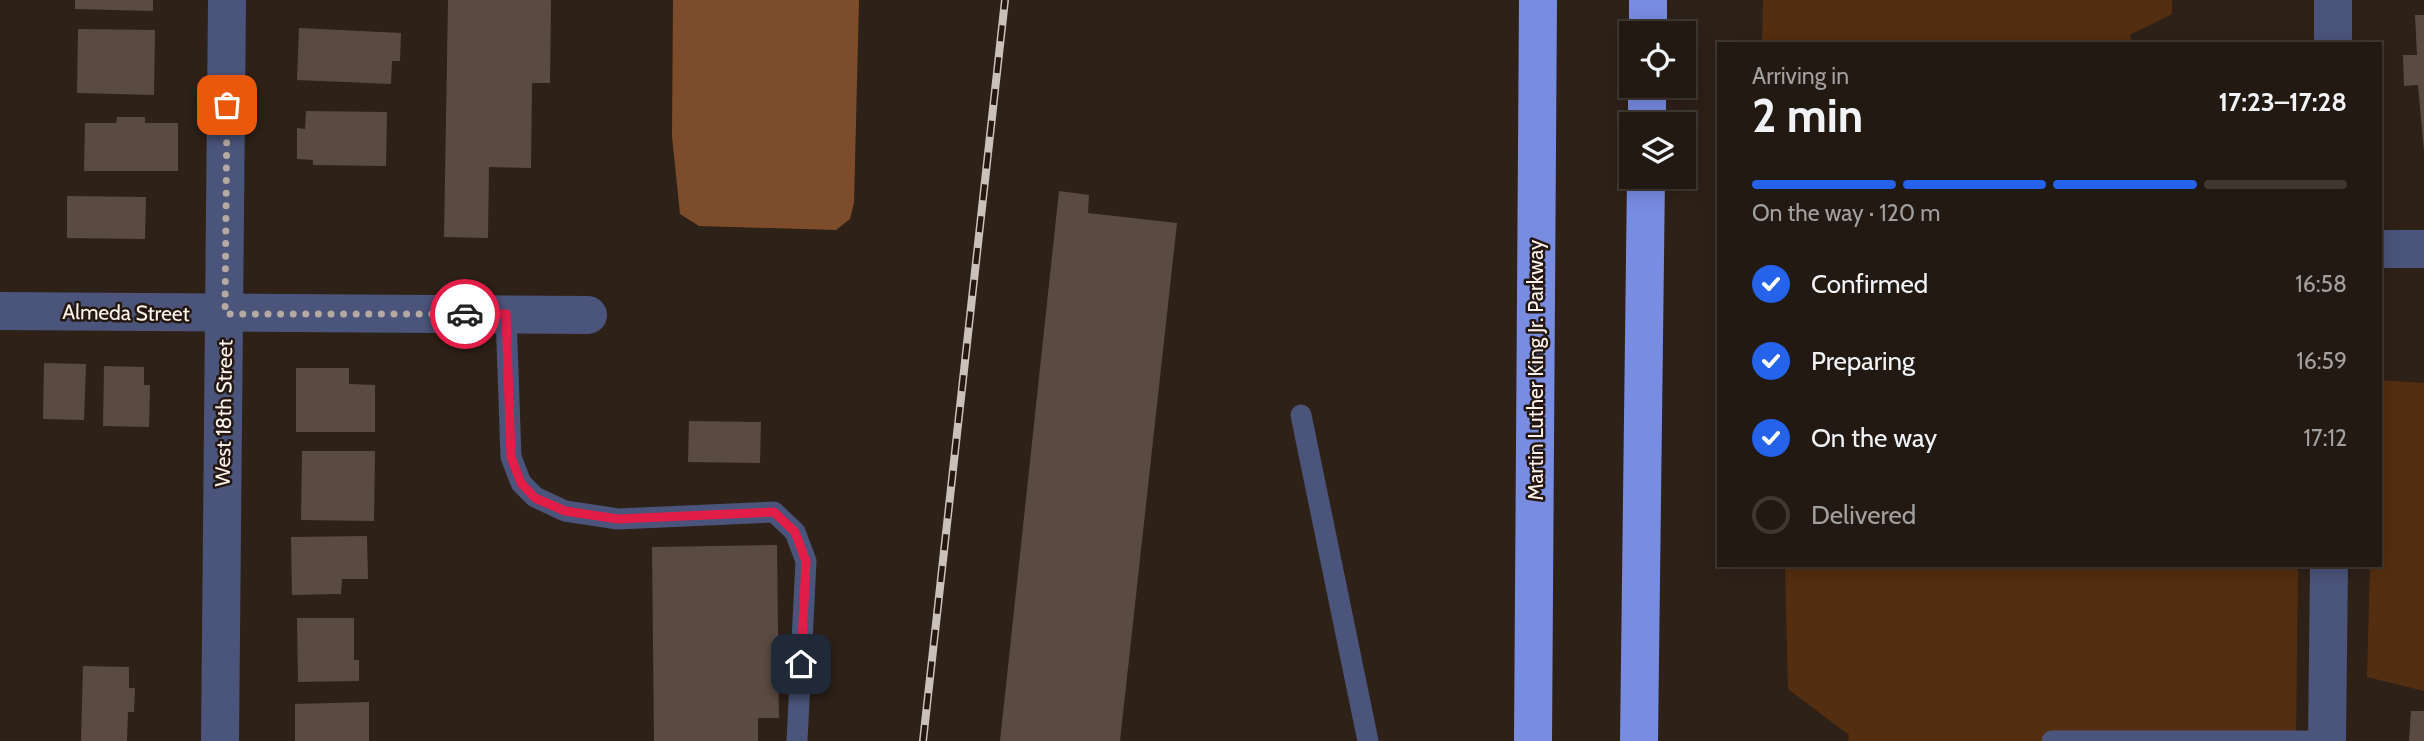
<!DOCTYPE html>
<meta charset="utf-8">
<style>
:root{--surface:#221912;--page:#2e2620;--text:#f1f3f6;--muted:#a2a09f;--line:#3f3832;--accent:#2563eb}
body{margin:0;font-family:Cabin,sans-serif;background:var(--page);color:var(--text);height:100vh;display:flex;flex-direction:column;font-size:26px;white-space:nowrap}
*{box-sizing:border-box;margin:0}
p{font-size:23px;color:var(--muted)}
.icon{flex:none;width:38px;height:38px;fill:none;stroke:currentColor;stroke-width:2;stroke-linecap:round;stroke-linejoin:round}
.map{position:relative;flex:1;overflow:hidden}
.details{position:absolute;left:1717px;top:42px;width:665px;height:525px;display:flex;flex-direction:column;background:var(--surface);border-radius:0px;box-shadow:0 4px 18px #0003,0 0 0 2px var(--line)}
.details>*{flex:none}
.tools{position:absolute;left:1619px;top:21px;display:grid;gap:14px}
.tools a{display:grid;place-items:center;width:77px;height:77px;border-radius:0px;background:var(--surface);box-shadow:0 4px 18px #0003,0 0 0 2px var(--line);font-size:35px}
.pin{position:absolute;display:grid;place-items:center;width:60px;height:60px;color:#fff;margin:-30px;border-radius:14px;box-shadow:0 4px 10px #0006}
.courier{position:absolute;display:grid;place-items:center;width:70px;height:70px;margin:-35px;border:5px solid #e11d48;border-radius:50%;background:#fff;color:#222;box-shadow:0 2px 9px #0007}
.summary em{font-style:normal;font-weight:700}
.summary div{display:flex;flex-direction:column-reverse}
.summary{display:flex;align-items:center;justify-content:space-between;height:119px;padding:0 35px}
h1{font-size:46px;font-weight:700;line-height:52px}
.bar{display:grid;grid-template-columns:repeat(4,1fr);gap:10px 7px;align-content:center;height:84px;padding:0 35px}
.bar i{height:9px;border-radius:5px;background:var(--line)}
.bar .selected{background:var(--accent)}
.bar p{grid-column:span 4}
ol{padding:0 35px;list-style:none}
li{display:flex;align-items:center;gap:21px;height:77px}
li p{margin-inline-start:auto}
li .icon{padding:7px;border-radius:50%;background:var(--accent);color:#fff;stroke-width:4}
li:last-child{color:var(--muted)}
li i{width:38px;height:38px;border:4px solid var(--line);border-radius:50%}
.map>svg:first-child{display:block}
.green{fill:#542e10}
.water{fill:#7d4d2b}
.building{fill:#5a4b42}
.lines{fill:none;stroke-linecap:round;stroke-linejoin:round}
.service{stroke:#4b547a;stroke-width:21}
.minor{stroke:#4b547a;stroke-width:38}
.trunk{stroke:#788ce2;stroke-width:38}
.rail-casing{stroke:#cbc1bb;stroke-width:8}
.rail{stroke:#24170f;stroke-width:5;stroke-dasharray:16;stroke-linecap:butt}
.done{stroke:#b4aaa2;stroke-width:7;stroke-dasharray:0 12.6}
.route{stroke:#e11d48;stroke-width:9}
.labels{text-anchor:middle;stroke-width:5;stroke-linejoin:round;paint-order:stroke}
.street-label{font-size:21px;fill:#fcf3ed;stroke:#24170f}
</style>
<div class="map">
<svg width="2424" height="741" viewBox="0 0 2424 741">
<rect width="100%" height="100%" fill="#2e2118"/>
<g class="green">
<path d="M1763 0H2172V14L2130 35 2132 44H1762Z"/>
<path d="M2380 380 2424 383V691L2367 677 2370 565H2380Z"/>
<path d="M1785 565H2298L2296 741H1848L1849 735 1788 689Z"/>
</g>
<path class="water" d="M673 0H859L854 203 850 219 836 230 699 226 680 214 672 136Z"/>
<g class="building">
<path d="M75 0H153V11L75 9Z"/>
<path d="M448 0H551L550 83H532L531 168 489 167 488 238 444 237Z"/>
<path d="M2415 15H2424V152L2418 85 2404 86 2403 55H2417Z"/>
<path d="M299 28 401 33 400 61H392L391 84 297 80Z"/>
<path d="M78 29 155 30 154 95 77 93Z"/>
<path d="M306 111 387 112 386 166 313 165V160L297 159V128L305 129Z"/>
<path d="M117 117H145V123H178V171H84L85 123H116Z"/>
<path d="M1059 191 1089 195 1088 213 1177 223 1120 741H1000Z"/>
<path d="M67 196 146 197 145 239 67 238Z"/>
<path d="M44 363 86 364 84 420 43 419Z"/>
<path d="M104 366 144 367V385H150L149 427 103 426Z"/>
<path d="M296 368H349V384L375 385V432H296Z"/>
<path d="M689 421 761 422 760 463 688 462Z"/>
<path d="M302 451H375L374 521 301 520Z"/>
<path d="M367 536 368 579H342L341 594 292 595 291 537Z"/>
<path d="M777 545 779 718H758V741H654L652 547Z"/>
<path d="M297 618H354V660H359V681L298 682Z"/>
<path d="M83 666 129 667V688H135L134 712H128L127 741H81Z"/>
<path d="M369 702V741H295V704Z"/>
<path d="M2411 711H2424V741H2409Z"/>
</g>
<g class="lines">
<g class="service">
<path d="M506 315 511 457 521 483 535 497 565 511 618 519 774 512 795 532 806 561 797 741"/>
<path d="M1301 415 1368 741"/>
<path d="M2052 741H2327"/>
</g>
<g class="minor">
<path d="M2333 44V0"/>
<path d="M2380 249H2424"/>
<path d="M0 311 588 315"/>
<path d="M220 741 227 0"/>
<path d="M2327 741 2329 565"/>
</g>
<g class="trunk">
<path d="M1648 33V0"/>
<path d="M1647 124V86"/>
<path d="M1533 741 1538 0"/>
<path d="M1639 741 1646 177"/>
</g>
<defs>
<path id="rail" d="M923 741 1005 0"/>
</defs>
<use href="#rail" class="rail-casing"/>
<use href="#rail" class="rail"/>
</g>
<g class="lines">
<path class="done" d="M227 105 225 314H465"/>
<path class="route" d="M465 314H506L511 457 521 483 535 498 565 511 618 519 774 512 795 532 806 561 801 664"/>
</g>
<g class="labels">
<g class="street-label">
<text transform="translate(126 313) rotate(1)" y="7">Almeda Street</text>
<text transform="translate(1536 370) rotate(-90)" y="7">Martin Luther King Jr. Parkway</text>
<text transform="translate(224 413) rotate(-89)" y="7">West 18th Street</text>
</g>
</g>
</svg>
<div class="tools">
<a><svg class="icon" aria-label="locate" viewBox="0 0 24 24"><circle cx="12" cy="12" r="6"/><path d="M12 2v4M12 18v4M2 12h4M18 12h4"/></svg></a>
<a><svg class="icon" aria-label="layers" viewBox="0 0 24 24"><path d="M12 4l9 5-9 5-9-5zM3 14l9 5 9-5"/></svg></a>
</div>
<div class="pin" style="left:227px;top:105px;background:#ea580c"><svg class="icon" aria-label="bag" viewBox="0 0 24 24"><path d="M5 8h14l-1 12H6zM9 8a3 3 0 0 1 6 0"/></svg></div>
<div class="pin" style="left:801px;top:664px;background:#1f2937"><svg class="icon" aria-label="home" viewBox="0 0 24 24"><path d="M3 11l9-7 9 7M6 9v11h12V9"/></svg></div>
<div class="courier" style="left:465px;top:314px"><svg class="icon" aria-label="car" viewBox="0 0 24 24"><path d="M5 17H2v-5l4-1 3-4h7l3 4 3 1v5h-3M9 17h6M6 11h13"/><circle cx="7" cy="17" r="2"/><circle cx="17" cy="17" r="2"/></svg></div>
<section class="details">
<div class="summary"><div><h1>2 min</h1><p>Arriving in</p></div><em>17:23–17:28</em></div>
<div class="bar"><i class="selected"></i><i class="selected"></i><i class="selected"></i><i></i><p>On the way · 120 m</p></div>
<ol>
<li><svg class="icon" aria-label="check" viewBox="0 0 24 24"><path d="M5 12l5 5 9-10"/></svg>Confirmed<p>16:58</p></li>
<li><svg class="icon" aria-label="check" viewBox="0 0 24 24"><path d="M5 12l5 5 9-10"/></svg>Preparing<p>16:59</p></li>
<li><svg class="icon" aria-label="check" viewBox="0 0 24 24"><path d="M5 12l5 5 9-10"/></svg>On the way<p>17:12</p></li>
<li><i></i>Delivered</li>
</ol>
</section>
</div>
